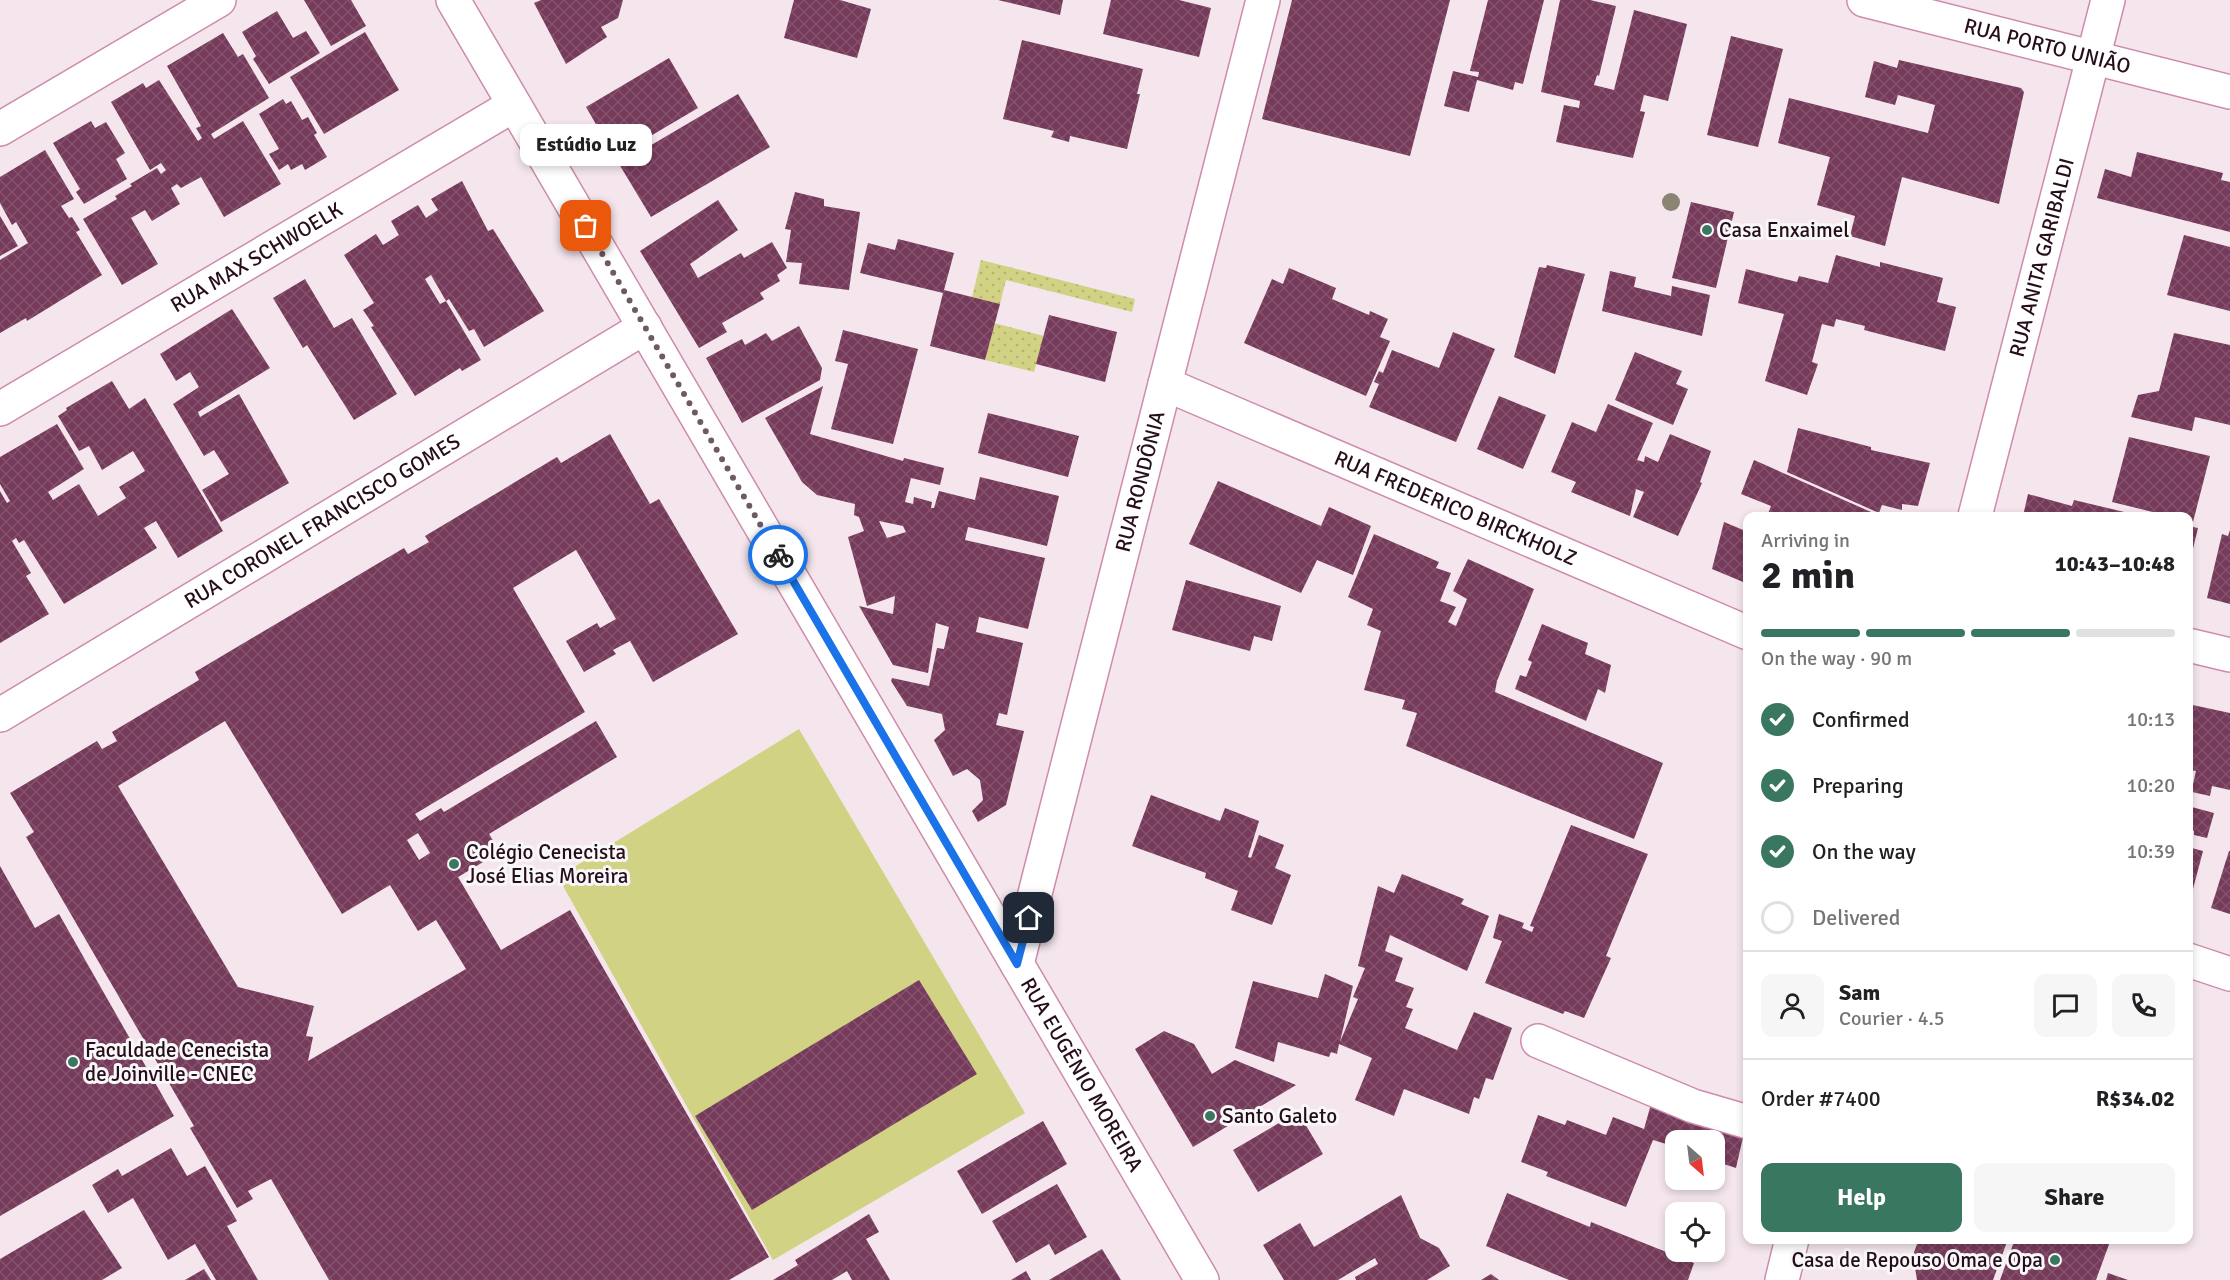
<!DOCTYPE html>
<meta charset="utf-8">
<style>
:root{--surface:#fff;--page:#f6f6f6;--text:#202124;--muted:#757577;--line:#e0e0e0;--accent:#3a7761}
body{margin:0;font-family:Signika,sans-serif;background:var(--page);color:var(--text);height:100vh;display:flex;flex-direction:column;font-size:22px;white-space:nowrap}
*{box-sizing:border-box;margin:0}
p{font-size:20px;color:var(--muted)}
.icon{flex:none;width:33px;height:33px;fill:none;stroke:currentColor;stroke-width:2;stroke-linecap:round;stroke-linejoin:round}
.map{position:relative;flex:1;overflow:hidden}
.drawer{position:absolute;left:1743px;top:512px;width:450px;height:732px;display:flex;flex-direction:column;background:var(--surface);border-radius:12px;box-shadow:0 3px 9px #0003}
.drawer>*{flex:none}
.needle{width:39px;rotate:152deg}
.tools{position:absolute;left:1665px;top:1130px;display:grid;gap:12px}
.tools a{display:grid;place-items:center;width:60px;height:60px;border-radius:12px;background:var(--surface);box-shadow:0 3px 9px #0003;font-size:30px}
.pin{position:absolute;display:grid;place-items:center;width:51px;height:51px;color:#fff;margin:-26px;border-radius:12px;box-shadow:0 3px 9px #0006}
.courier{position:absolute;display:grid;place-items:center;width:60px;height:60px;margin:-30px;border:4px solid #1a73e8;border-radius:50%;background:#fff;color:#222;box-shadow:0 2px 8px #0007}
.bubble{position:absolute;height:42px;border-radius:12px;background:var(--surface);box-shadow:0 3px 9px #0003;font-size:20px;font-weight:700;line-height:42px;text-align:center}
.headline em{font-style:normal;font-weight:700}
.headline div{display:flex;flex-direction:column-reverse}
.headline{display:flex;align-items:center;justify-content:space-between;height:102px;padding:0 18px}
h1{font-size:39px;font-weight:700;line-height:45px}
.bar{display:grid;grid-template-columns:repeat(4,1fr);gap:9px 6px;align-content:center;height:72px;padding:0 18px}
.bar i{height:8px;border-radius:4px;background:var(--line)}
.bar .on{background:var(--accent)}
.bar p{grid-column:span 4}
.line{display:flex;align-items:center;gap:15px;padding:0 18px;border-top:2px solid var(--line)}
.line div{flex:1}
.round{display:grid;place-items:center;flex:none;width:63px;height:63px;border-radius:12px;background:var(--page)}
ol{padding:0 18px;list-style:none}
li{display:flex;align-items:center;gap:18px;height:66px}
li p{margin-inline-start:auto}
li .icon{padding:6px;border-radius:50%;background:var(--accent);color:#fff;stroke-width:4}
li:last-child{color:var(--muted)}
li i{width:33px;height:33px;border:3px solid var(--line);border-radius:50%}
.cta{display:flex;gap:12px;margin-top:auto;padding:12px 18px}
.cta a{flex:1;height:69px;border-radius:12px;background:var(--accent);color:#fff;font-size:24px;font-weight:700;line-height:69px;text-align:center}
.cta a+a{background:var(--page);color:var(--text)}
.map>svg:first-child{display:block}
.garden{fill:url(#garden-dots)}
.pitch{fill:#d2d284}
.building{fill:url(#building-cross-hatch);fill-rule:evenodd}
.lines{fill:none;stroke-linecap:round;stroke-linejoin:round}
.street-casing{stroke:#ce8bad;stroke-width:36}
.secondary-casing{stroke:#ce8bad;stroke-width:36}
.primary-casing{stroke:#ce8bad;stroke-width:36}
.street{stroke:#fff;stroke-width:33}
.secondary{stroke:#fff;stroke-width:33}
.primary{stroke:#fff;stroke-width:33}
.tree{fill:#8b8472}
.done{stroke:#6e5964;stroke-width:6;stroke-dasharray:0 10.8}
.route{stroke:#1a73e8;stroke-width:8}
.poi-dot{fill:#3a7761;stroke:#f8f8f8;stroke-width:2}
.labels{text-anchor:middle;stroke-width:6;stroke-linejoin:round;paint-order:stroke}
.street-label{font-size:21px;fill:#260d1b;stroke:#f8f8f8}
.poi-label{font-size:21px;fill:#260d1b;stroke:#f8f8f8;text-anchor:start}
</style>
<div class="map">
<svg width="2230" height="1280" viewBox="0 0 2230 1280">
<defs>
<pattern id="garden-dots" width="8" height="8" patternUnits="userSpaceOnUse" patternTransform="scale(1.5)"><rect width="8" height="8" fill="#d2d284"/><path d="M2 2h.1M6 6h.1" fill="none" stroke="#b4b371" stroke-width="1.8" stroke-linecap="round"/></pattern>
<pattern id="building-cross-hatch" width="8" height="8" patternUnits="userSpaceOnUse" patternTransform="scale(1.5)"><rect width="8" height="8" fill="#763a5a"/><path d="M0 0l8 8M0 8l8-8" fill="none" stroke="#84536d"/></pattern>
</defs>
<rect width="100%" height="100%" fill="#f5e6ed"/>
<g class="garden">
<path d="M981 260 1135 299 1132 312 1006 280 1000 304 972 297Z"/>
<path d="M994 323 1044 336 1034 372 985 360Z"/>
</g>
<path class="pitch" d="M799 729 1025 1113 773 1260 558 877Z"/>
<g class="building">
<path d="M304 0H351L366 26 331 46Z"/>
<path d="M541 0H623L618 18 601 27 607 37 566 64 534 3Z"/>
<path d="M794 0H840L871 9 857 58 784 38Z"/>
<path d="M998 0H1063L1060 15Z"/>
<path d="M1111 0H1179L1211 8 1199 57 1103 34Z"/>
<path d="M1292 0H1450L1410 156 1262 119Z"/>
<path d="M1488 0H1544L1523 84 1515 82 1513 90 1477 80 1469 112 1444 106 1453 71 1478 77 1479 72 1470 71Z"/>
<path d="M1560 0H1590L1616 6 1599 76 1597 75 1594 85 1614 90 1634 10 1687 24 1668 101 1644 95 1640 111 1645 112 1633 158 1556 142 1564 105 1579 108 1580 101 1541 92Z"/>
<path d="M277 11 293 38 306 31 320 53 269 84 253 59 256 56 242 32Z"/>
<path d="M365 32 399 90 324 134 290 77Z"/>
<path d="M223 33 238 57 243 54 269 98 211 134 214 139 243 121 281 184 224 217 201 177 181 188 177 184 171 188 180 204 152 221 145 210 131 218 158 264 122 285 83 219 117 199 115 196 132 186 130 184 157 168 161 174 166 170 161 163 150 170 111 102 143 83 146 88 159 80 198 141 202 138 196 128 201 126 167 66Z"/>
<path d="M1731 36 1783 49 1758 147 1707 135Z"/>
<path d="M1022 40 1143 69 1137 94H1140L1127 149 1070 136 1069 142 1051 137 1054 131 1003 119Z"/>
<path d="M669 58 698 108 615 157 586 107Z"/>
<path d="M1899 60 2021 88 2024 92 1999 204 1902 177 1885 246 1850 236 1855 216 1817 205 1830 157 1778 143 1789 98 1928 133 1935 105 1898 95 1895 105 1865 97 1874 61 1897 68Z"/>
<path d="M738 94 770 147 651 217 619 164Z"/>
<path d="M283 99 286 104 291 101 302 120 308 117 317 133 314 135 327 157 305 170 302 164 291 170 288 164 279 170 269 154 279 149 259 114Z"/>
<path d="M91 121 95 128 106 122 125 153 116 159 127 179 84 204 76 192 80 189 53 143Z"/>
<path d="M45 150 74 199 61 206 69 218 72 217 80 230 76 232 102 275 27 321 26 318 0 333V260L28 243 16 222 12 225 0 203V177Z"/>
<path d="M2137 152 2223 173 2221 180 2230 182V232L2097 198 2105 169 2131 177Z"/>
<path d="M462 181 488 231 493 229 544 311 484 347 474 329 469 331 449 299 446 301 481 360 462 371 460 368 415 396 371 327 374 326 363 310 374 303 344 255 376 234 383 245 399 235 391 221 418 205 426 218 438 210 431 199ZM431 275 446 301 440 304 425 279Z"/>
<path d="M795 192 824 199V206L860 212 849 290 799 284 802 263 786 262 791 230 785 229Z"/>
<path d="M718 200 738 230 690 264 698 278 741 253 744 258 772 242 787 268 777 275 780 281 760 293 764 299 722 323 727 332 699 348 640 251Z"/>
<path d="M1691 202 1734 212 1716 288 1672 278Z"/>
<path d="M0 216 18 246 0 256Z"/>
<path d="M2184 235 2230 247V311L2167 295Z"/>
<path d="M898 239 954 253 944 290 1000 304 985 360 930 346 943 293 860 273 868 243 895 250Z"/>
<path d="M1836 255 1880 267V262L1943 278 1937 302 1956 307 1945 351 1864 330 1865 326 1836 319 1834 327 1822 324 1812 362 1818 364 1807 395 1765 381 1784 314 1738 303 1746 269 1797 282 1799 276 1828 283Z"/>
<path d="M1547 265 1585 274 1555 374 1514 357 1539 267 1546 268Z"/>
<path d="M1289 268 1336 288 1332 299 1369 315 1370 311 1388 319 1380 337 1390 341 1366 396 1244 343 1272 279 1283 284Z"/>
<path d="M1610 271 1636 277 1634 287 1671 296 1672 286 1710 295 1702 336 1602 311Z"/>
<path d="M305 279 334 328 352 318 397 394 354 420 307 345 303 348 273 298Z"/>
<path d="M232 309 270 368 198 412 200 417 239 394 289 483 221 522 202 490 229 474 214 450 204 456 173 404 199 387 190 372 176 381 160 354Z"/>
<path d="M1049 315 1117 332 1105 382 1036 364Z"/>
<path d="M799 326 822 368 820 380 742 423 706 358 742 339 745 345 766 333 772 341Z"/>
<path d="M843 330 918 349 893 444 831 429 848 364 835 361Z"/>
<path d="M1453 332 1495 349 1456 442 1369 407 1379 384 1374 382 1379 371 1383 373 1392 350 1439 368Z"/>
<path d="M2174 333 2230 345V425L2195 417 2192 431 2131 417 2138 395 2159 391Z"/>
<path d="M1635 352 1682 371 1676 384 1688 389 1673 425 1615 400Z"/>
<path d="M112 381 129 409 145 398 223 531 178 558 156 521 144 528 157 548 64 604 24 540 19 543 16 538 12 541 31 573 26 576 49 614 0 643V491L7 503 10 501 0 484V457L57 424 84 469 48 492 53 500 79 484 98 516 126 498 119 487 145 471 133 451 102 470 89 446 79 451 58 416 67 410 66 408Z"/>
<path d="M823 386 810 434 903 461 904 458 944 468 940 485 911 478 905 502 913 504 914 497 932 502 931 508H934L939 491 975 500 980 477 1059 496 1047 546 968 527 965 540 1045 558 1028 629 979 617 976 632 1023 643 1007 715 999 713 996 725 1024 731 1006 805 978 822 972 811 983 800 980 780 967 769 953 776 934 740 945 730 942 714 907 706 891 681 892 678 929 686 937 648 944 649 949 627 936 623 928 673 893 665 859 606 893 614 895 596 867 606 848 537 864 531 859 517 854 515 855 504 817 495 802 482 765 418ZM879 521 903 526 906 532 887 538Z"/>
<path d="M1499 396 1546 415 1523 469 1477 449Z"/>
<path d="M1608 404 1653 423 1637 460 1644 462 1645 456 1658 462 1670 434 1711 451 1700 482 1702 483 1678 536 1633 517 1644 492 1636 489 1630 516 1571 492 1576 482 1551 472 1572 422 1596 432Z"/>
<path d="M988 413 1079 436 1068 477 978 453Z"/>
<path d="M1798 428 1871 447V450L1930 463 1918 506 1902 504V510L1882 505 1879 513 1787 472Z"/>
<path d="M610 434 650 504 659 499 738 634 653 682 630 641 613 650 616 654 584 672 566 641 597 623 600 628 616 619 576 550 513 588 585 712 415 814 420 821 441 808 444 812 596 721 617 757 489 834 500 852 458 877 501 950 570 910 769 1257 729 1280H329L271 1179 248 1191 253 1199 237 1208 190 1128 194 1126 26 837 34 832 10 793 97 741 102 749 117 741 112 732 199 680 195 672 404 548 408 554 429 542 425 536 557 457 561 463ZM225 721 342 914 390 885 418 931 436 920 466 969 308 1061 313 1037 306 1036 314 1006 238 987 118 786ZM418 833 430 853 419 860 407 840Z"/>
<path d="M2129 437 2210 456 2193 522 2188 521V516H2169L2112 502Z"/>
<path d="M1754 460 1880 516H1767L1771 506 1741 494Z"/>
<path d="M1218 481 1321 526 1329 507 1371 526 1353 575 1317 560 1301 593 1189 544Z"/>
<path d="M2028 494 2072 506 2074 500 2141 516H2023Z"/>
<path d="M1724 522 1748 532V584L1712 569Z"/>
<path d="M2188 526 2198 528 2189 565H2188Z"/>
<path d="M2230 530V604L2207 598 2222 534 2228 536Z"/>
<path d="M1374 534 1439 562 1436 568 1451 573 1440 601 1456 607 1448 622 1456 626 1467 599 1453 591 1468 559 1534 589 1497 681 1495 692 1663 763 1634 839 1406 746 1417 713 1402 709 1405 700 1364 690 1381 631 1367 625 1373 609 1348 597Z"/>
<path d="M1186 580 1281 606 1272 641 1254 636 1250 651 1172 630Z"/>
<path d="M1542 624 1588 643 1585 654 1611 665 1605 693 1598 689 1586 721 1515 689 1520 675 1526 677 1532 662 1528 660Z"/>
<path d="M2188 704 2230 713V790L2212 786 2210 796 2192 792 2189 801 2188 783 2193 784 2196 771 2189 770 2193 749 2188 748Z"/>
<path d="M1151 795 1220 821 1225 808 1259 821 1248 857 1251 858 1259 835 1284 845 1275 868 1291 875 1272 925 1231 910 1238 891 1205 878 1206 873 1132 846Z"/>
<path d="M2188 806 2214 813 2207 838 2194 835V831L2188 829Z"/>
<path d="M1571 825 1648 854 1606 956 1611 958 1584 1018 1565 1011 1563 1014 1485 983 1502 941 1493 938 1499 914 1524 923 1522 928 1532 932 1534 927 1530 926Z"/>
<path d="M2188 847 2203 851 2189 904H2188Z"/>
<path d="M2229 851H2230V914L2211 908Z"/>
<path d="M0 866 35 928 59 914 174 1116 0 1216Z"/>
<path d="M1402 874 1464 899 1461 904 1489 916 1467 971 1390 935 1385 951 1403 958 1395 981 1414 988 1406 1007 1413 1009 1405 1028 1457 1050 1474 1012 1512 1028 1493 1080 1486 1078 1479 1099 1474 1097 1469 1114 1404 1089 1394 1116 1355 1100 1372 1058 1339 1044 1337 1054 1331 1052 1329 1057 1278 1042 1274 1062 1235 1048 1253 981 1318 998 1325 974 1353 986 1340 1042 1358 999 1353 997 1365 968 1358 966 1378 886 1394 893Z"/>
<path d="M919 980 977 1074 752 1210 695 1116Z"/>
<path d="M1164 1031 1194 1044 1212 1074 1235 1060 1296 1085 1193 1147 1135 1049Z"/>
<path d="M1653 1097 1744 1133 1736 1168 1714 1161V1140H1676V1147L1653 1140 1626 1207 1546 1176 1548 1172 1521 1162 1538 1115 1565 1125 1567 1120 1606 1135 1613 1117 1644 1129Z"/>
<path d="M1298 1112 1323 1154 1258 1192 1233 1150Z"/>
<path d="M1043 1121 1067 1164 982 1214 957 1171Z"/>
<path d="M171 1148 187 1176 205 1166 237 1221 227 1226 258 1280H216L195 1244 168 1260 133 1198 108 1213 92 1185 118 1169 122 1176Z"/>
<path d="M1057 1184 1087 1237 1055 1255 1049 1244 1016 1263 992 1221Z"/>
<path d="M1507 1193 1590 1227 1591 1222 1694 1263 1688 1280H1569L1486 1246Z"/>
<path d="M1401 1195 1420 1238 1439 1248 1450 1266 1427 1280H1356L1355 1277 1378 1264 1375 1258 1338 1280H1284L1263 1245 1300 1223 1314 1247Z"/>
<path d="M84 1210 122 1268 102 1280H0V1259Z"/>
<path d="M869 1214 879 1232 866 1239 890 1280H852L847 1271 832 1280H773L798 1265 795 1260Z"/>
<path d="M1919 1239H1985L1993 1243 1995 1239H2008L1993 1280H1917L1913 1255Z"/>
<path d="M2015 1239H2111L2096 1280H2000Z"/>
<path d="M1102 1249 1121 1280H1049Z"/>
<path d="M204 1269 211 1280H185Z"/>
<path d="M1026 1271 1031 1280H1011Z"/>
<path d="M2108 1273 2128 1280H2106Z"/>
<path d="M1491 1274 1499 1280H1481Z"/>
</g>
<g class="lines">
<defs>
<g id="street">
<path id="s1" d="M1864 0 2230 92"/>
<path d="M0 129 219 0"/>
<path id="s2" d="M1165 384 1748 633"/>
<path id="s3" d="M0 409 514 105"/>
<path d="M2188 645 2230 655"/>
<path id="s4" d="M1017 964 1263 0"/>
<path d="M1538 1041 1693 1106 1748 1122"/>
</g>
<g id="secondary">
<path id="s5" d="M453 0 1202 1280"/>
<path id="s6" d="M0 715 645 327"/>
<path d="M2188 960 2230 974"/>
</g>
<g id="primary">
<path id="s7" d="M1975 516 2108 0"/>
<path d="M1782 1280 1792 1239"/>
</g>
</defs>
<use href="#street" class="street-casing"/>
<use href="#secondary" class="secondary-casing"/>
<use href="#primary" class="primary-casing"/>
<use href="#street" class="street"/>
<use href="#secondary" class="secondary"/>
<use href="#primary" class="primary"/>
</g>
<circle class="tree" cx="1671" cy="202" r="9"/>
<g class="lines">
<path class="done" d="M586 226 778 555"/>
<path class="route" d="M778 555 1017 964 1029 918"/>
</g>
<g class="poi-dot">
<circle cx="1707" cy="230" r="6"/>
<circle cx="454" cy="864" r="6"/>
<circle cx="73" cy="1062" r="6"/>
<circle cx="1210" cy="1116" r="6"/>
<circle cx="2055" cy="1260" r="6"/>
</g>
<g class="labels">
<g class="street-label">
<text dy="7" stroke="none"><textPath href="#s1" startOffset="189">RUA PORTO UNIÃO</textPath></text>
<text dy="7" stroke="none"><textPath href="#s3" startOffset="298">RUA MAX SCHWOELK</textPath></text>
<text dy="7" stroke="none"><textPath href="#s7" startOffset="267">RUA ANITA GARIBALDI</textPath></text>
<text dy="7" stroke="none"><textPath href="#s4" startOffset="498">RUA RONDÔNIA</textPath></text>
<text dy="7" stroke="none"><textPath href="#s2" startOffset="316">RUA FREDERICO BIRCKHOLZ</textPath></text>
<text dy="7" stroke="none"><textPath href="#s6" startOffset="376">RUA CORONEL FRANCISCO GOMES</textPath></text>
<text dy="7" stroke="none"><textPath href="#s5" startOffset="1245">RUA EUGÊNIO MOREIRA</textPath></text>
</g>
<g class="poi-label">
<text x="1719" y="237">Casa Enxaimel</text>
<text x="466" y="859">Colégio Cenecista<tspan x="466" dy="24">José Elias Moreira</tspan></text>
<text x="85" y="1057">Faculdade Cenecista<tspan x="85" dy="24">de Joinville - CNEC</tspan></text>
<text x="1222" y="1123">Santo Galeto</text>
<text x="2043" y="1267" text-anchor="end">Casa de Repouso Oma e Opa</text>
</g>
</g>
</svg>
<div class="tools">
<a><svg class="needle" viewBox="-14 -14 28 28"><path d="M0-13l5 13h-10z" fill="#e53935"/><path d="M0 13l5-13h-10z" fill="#757577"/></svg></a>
<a><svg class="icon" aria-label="locate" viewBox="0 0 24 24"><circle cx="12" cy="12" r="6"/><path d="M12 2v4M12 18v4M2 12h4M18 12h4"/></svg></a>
</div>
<div class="pin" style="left:586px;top:226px;background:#ea580c"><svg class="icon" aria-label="bag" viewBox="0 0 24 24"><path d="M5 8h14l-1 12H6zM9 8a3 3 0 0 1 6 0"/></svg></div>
<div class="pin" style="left:1029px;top:918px;background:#1f2937"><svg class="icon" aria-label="home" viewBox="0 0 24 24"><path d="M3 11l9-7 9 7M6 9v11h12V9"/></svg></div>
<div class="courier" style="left:778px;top:555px"><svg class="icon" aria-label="bike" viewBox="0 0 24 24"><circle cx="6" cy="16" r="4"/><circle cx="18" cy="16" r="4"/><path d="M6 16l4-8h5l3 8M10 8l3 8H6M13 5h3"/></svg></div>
<div class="bubble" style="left:520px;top:124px;width:132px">Estúdio Luz</div>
<section class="drawer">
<div class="headline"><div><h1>2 min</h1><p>Arriving in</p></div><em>10:43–10:48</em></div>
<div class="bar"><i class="on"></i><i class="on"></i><i class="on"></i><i></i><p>On the way · 90 m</p></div>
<ol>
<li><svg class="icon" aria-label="check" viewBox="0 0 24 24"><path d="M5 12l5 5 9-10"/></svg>Confirmed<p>10:13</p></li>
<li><svg class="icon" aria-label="check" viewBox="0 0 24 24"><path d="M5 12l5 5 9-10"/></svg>Preparing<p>10:20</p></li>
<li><svg class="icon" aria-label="check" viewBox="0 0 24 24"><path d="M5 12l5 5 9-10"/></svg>On the way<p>10:39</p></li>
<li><i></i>Delivered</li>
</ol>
<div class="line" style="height:108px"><a class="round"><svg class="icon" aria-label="person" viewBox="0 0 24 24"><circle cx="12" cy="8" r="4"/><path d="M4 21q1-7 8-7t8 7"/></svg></a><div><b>Sam</b><p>Courier · 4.5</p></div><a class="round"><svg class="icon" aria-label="chat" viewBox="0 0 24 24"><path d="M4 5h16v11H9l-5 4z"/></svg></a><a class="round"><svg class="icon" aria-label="phone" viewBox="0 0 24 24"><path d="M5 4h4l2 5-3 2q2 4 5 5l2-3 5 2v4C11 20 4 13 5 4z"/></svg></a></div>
<div class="line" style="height:78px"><div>Order #7400</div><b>R$34.02</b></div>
<div class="cta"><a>Help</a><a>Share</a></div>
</section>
</div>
